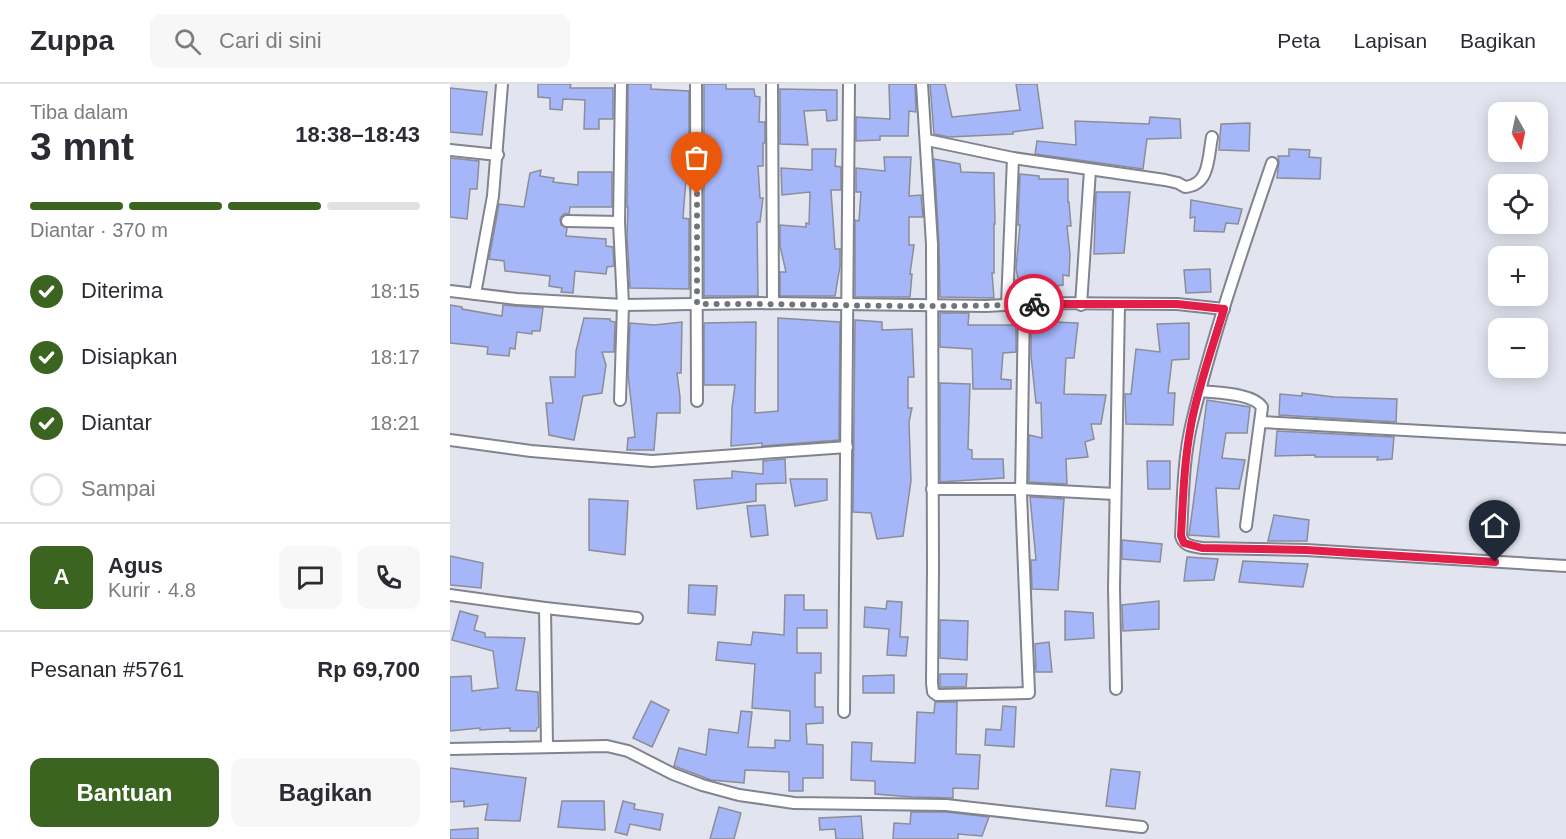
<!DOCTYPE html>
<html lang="id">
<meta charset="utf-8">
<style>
:root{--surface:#fff;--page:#f7f7f7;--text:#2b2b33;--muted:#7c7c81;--line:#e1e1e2;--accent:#3a6420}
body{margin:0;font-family:Arial,sans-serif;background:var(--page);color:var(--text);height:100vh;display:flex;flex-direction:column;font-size:22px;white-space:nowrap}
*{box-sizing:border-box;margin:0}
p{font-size:20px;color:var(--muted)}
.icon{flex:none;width:33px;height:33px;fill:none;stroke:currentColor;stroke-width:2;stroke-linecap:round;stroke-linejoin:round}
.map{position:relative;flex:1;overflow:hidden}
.panel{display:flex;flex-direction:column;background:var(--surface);width:450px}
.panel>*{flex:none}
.needle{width:39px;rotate:171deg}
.tools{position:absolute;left:1038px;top:18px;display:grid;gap:12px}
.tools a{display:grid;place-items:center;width:60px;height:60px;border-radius:12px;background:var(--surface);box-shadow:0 3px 15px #0003;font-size:30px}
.pin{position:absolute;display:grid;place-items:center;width:51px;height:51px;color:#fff;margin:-62px -26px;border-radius:50% 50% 50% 0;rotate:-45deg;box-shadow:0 0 6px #0007}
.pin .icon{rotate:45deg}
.courier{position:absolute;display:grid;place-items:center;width:60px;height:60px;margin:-30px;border:4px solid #e11d48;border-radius:50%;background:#fff;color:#222;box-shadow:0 2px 8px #0007}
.overview em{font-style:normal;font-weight:600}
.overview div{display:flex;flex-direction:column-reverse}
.overview{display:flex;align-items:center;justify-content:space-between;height:102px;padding:0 30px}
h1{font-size:39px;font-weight:600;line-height:45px}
.bar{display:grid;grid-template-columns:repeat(4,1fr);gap:9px 6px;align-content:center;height:72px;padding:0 30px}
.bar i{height:8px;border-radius:4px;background:var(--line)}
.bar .current{background:var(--accent)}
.bar p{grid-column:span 4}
.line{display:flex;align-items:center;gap:15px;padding:0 30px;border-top:2px solid var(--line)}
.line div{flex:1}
.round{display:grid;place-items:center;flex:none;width:63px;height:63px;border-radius:12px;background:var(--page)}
ol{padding:0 30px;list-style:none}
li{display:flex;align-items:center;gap:18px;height:66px}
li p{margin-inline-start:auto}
li .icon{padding:6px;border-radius:50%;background:var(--accent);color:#fff;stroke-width:4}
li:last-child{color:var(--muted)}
li i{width:33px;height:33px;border:3px solid var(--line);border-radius:50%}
.cta{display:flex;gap:12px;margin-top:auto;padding:12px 30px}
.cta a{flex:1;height:69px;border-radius:12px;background:var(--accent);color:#fff;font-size:24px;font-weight:600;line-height:69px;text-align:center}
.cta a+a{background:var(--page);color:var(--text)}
header{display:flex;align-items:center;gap:36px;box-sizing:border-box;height:84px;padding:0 30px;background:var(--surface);border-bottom:2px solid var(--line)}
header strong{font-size:28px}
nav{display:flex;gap:33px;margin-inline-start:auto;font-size:21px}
.search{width:420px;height:54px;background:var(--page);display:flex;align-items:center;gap:15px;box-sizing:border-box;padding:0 21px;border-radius:12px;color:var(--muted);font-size:22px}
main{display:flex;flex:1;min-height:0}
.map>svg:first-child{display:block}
.building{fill:#a5b6f9;stroke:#8b8d97;stroke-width:1.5}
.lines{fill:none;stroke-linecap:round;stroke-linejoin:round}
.minor-casing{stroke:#81848e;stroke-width:14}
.minor{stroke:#fff;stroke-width:10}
.done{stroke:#72747a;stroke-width:6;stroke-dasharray:0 10.8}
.route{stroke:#e11d48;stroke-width:8}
</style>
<header>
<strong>Zuppa</strong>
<div class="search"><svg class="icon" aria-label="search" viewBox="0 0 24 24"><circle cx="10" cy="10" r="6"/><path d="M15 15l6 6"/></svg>Cari di sini</div>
<nav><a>Peta</a><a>Lapisan</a><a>Bagikan</a></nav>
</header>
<main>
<section class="panel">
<div class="overview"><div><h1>3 mnt</h1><p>Tiba dalam</p></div><em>18:38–18:43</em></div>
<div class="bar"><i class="current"></i><i class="current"></i><i class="current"></i><i></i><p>Diantar · 370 m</p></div>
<ol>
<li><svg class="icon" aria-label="check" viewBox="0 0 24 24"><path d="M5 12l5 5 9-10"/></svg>Diterima<p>18:15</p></li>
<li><svg class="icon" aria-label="check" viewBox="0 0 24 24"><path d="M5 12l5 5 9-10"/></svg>Disiapkan<p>18:17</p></li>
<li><svg class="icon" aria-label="check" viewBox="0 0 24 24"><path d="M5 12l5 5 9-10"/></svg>Diantar<p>18:21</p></li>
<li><i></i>Sampai</li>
</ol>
<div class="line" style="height:108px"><b class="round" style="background:var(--accent);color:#fff">A</b><div><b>Agus</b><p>Kurir · 4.8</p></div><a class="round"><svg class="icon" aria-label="chat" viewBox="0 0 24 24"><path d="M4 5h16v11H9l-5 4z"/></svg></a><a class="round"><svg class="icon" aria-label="phone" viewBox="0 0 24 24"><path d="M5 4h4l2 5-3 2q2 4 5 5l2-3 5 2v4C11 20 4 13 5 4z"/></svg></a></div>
<div class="line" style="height:78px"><div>Pesanan #5761</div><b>Rp 69,700</b></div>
<div class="cta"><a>Bantuan</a><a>Bagikan</a></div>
</section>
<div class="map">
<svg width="1116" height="755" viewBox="0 0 1116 755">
<rect width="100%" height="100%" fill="#e2e5f0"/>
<g class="building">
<path d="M88 0H121L120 4H163V35H149V45H134L135 16 113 15 112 26 100 25V14L88 13Z"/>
<path d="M178 0H201V5L239 7V55L233 134 239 135V205L180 204 177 152 178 123H177Z"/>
<path d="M254 0H276V5H304L305 12 310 13 309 38H315V59H313V82H308L310 114H313L310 138H307L308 212H254Z"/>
<path d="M439 0H465L466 28 459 27 458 52H430V56L406 57V33L440 35Z"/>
<path d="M480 0H495L502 33 570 26 566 0H587L593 44 563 48V50L499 53 484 50Z"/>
<path d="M0 4 37 8 32 51 0 48Z"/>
<path d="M330 5 387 6V36L377 37 376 26 354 27 358 61 330 60Z"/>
<path d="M700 33 730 35 731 54 697 55 693 85 585 70 587 57 626 61 625 37 699 40Z"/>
<path d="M800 39 799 67 769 66 771 40Z"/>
<path d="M362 65H386L385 82 391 83V106H381L385 165H390V182L385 212H330V188H336L330 162V141L356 143V139L359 140 360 108 332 111 331 84 362 86Z"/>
<path d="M839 65 860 66 859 73 871 74 870 95 827 94 829 78 828 72H839Z"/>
<path d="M434 73H461L459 112 471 111 473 133H459V161H464L460 190H462L460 213H405V136L409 137 411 108H406V84L435 87Z"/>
<path d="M0 74 29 77 27 105H20L17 135 0 133Z"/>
<path d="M484 75 510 80 511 88 544 89 545 140H544V189H542L544 214 490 213 489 160Z"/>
<path d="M91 86 90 92 104 94 103 98 128 101V88H162V123H120L119 130H114L110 134 111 141 117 144 116 152 156 155V162L163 163 164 182 157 183 156 190 125 187 123 209 111 208 112 204 99 202 100 192 55 187 54 177 39 175 49 120 74 123 80 89Z"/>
<path d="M570 90 589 92V95H618V118H619L621 142H617L620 170 619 192 613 191V201L606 202V212H565L566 196H568L566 184 570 141H568Z"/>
<path d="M646 108H680L674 169 644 170Z"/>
<path d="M741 116 792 125 788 140 776 139 774 148 744 147 745 133 740 134Z"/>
<path d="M760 185 761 208 736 209 734 186Z"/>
<path d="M0 221 12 223V225L52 232 53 221 93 224 90 247H82V250L67 248 65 265 60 264 59 272 37 270 38 263 0 259Z"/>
<path d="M490 229H519L518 241H566V268L553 269 551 295 561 296V305H523L522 265 490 263Z"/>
<path d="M134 234 160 235V237L165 238 164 268H152L156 281 152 309 133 312 124 356 99 351 96 319H103L100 293H125L126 267Z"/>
<path d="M328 234 390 238 389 356 312 362V359L281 362 282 324 285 301H254V239L306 238 305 329 328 327Z"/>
<path d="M405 236 432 238V246L462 245 464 293H458V324H462L459 338 461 397 453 452 427 455 421 429 403 428Z"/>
<path d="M581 237 628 239 624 274H616L614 310 656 311 651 340H641L644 355 635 358 638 373 616 375 617 400 579 398V351L592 354 591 319H586L581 272Z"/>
<path d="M232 238 231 289H227L230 313V329H207L204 366H177L178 354 185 353 178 290 180 239 204 241Z"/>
<path d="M739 239V275L722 276 718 309H725L723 341 676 340 675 310H681L686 265 710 268 707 240Z"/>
<path d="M490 299 520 300 518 365 522 366V375H553L554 394 490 398Z"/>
<path d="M852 309 884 313 947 315 946 338 829 331 830 310 852 312Z"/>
<path d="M757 316 800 323 797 349H776L772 374 795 376 789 405 766 404 769 453 739 451Z"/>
<path d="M827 347 944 353 942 375 927 376 928 373H865V371L825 372Z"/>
<path d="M335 375 336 399 306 400V417L247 425 244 396 282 394V387L313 390V377Z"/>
<path d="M697 377H720V405H698Z"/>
<path d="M340 395H377V416L345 422Z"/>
<path d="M580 413 614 415 608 506 582 505 581 476H586Z"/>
<path d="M139 415 178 417 175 471 139 466Z"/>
<path d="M315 421 318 451 301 453 297 422Z"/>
<path d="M824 431 859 436 857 457H818Z"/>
<path d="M672 456 712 460 710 478 672 475Z"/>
<path d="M0 472 33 479 31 504 0 501Z"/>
<path d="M737 473 768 475 764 496 734 497Z"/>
<path d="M793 477 858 480 853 503 789 498Z"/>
<path d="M239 501 267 502 265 531 238 529Z"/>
<path d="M335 511H354V526H377V544H347V569H371V589H365V623H373V639L356 640 357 660 373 661V694H353V707H339V688L295 686 294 699 261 696 224 682 229 664 256 671 259 645 288 649 291 627 302 628 298 663 325 664V656L340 657V627L302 624 305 580 266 576 268 558 301 561 303 548 334 551Z"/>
<path d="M437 517 452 518 450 553H458L456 572 437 571 439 545 414 543 415 523 436 525Z"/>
<path d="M709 517V545L673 547 672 521Z"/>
<path d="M10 527 28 532 24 546 35 549V553L75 554 66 606 88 608 89 643 87 644 86 647H60V644L30 646V644L0 647V593L21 592 22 607 48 604 43 567 2 556Z"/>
<path d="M615 527 643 529 644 554 615 556Z"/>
<path d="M490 536 518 537 517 576 490 574Z"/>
<path d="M599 558 602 588H586L585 560Z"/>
<path d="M490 590H517L516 603H490Z"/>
<path d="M444 591V609H413V592Z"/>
<path d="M201 617 219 626 202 663 183 654Z"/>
<path d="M485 618H507L506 670 530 671 528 705 503 704V714L462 713 425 710V697L401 696 402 658 422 659 421 677 465 679 467 628 484 629Z"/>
<path d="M553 622 566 623 564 663 535 661 536 645 551 646Z"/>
<path d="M0 684 76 694 70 737 35 736 38 720 14 723V717L0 718Z"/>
<path d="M661 685 690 688 685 725 656 722Z"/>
<path d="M112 717H154L155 746 108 743Z"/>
<path d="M173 717 185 720 184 725 213 730 210 746 180 740 177 751 165 748Z"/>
<path d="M269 723 291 729 284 755H260Z"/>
<path d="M461 728H496L539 733 532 752 508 750V755H443L444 739 460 740Z"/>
<path d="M411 732 413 755H386L385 745 370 746 369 734Z"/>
<path d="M28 744V755H0V746Z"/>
</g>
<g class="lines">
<defs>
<g id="minor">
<path d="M246 0 247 317"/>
<path d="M322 0 323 219"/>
<path d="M472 0 482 160 483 485 482 599 483 608 487 611 579 609 571 410 574 220"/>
<path d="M477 56 563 74 715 96 728 99 735 103C760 101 758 73 762 53"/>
<path d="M0 66 48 71"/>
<path d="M822 79C793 164 763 250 742 338 733 375 733 414 731 452 734 463 743 462 752 464L856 466 1116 482"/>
<path d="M117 137 169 138"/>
<path d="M0 207 67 215 173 221 323 219 536 222 589 219 727 220 774 225"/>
<path d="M25 210 43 112 52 0"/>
<path d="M557 221 563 74"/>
<path d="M631 221 640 86"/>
<path d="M751 307C767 309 803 309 812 323L796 442"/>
<path d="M170 316 173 221 169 138 171 0"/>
<path d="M811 338 1116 355"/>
<path d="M0 356 81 367 202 377 397 363"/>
<path d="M482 405H571L665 410"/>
<path d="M0 511 95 524 97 662"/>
<path d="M95 524 187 534"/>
<path d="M666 605 664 504 669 220"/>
<path d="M394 628 399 0"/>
<path d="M0 665 157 662 178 667 223 690 252 701 289 711 317 715 344 719 496 721 692 743"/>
</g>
</defs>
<use href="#minor" class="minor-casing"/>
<use href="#minor" class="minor"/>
</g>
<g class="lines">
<path class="done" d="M247 110V220C359 219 472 225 584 220"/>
<path class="route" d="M584 220H727L774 225C763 262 748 303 741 341 734 378 733 415 731 452L734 459 752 464 856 466 1045 478"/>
</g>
</svg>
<div class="tools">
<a><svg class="needle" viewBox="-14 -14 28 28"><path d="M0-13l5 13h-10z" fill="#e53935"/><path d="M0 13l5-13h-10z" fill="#7c7c81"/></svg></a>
<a><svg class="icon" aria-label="locate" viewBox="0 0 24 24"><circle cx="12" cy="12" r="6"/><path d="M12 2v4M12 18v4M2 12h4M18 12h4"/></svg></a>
<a>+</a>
<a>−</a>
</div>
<div class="pin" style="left:247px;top:110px;background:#ea580c"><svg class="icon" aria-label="bag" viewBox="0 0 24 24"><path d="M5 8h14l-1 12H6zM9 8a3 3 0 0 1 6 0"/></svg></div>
<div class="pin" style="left:1045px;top:478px;background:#1f2937"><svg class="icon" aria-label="home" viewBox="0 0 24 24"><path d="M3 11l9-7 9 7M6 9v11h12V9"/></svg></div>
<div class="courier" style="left:584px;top:220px"><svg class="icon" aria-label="bike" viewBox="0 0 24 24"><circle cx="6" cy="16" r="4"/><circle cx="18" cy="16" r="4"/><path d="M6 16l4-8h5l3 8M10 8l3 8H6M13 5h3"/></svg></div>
</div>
</main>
